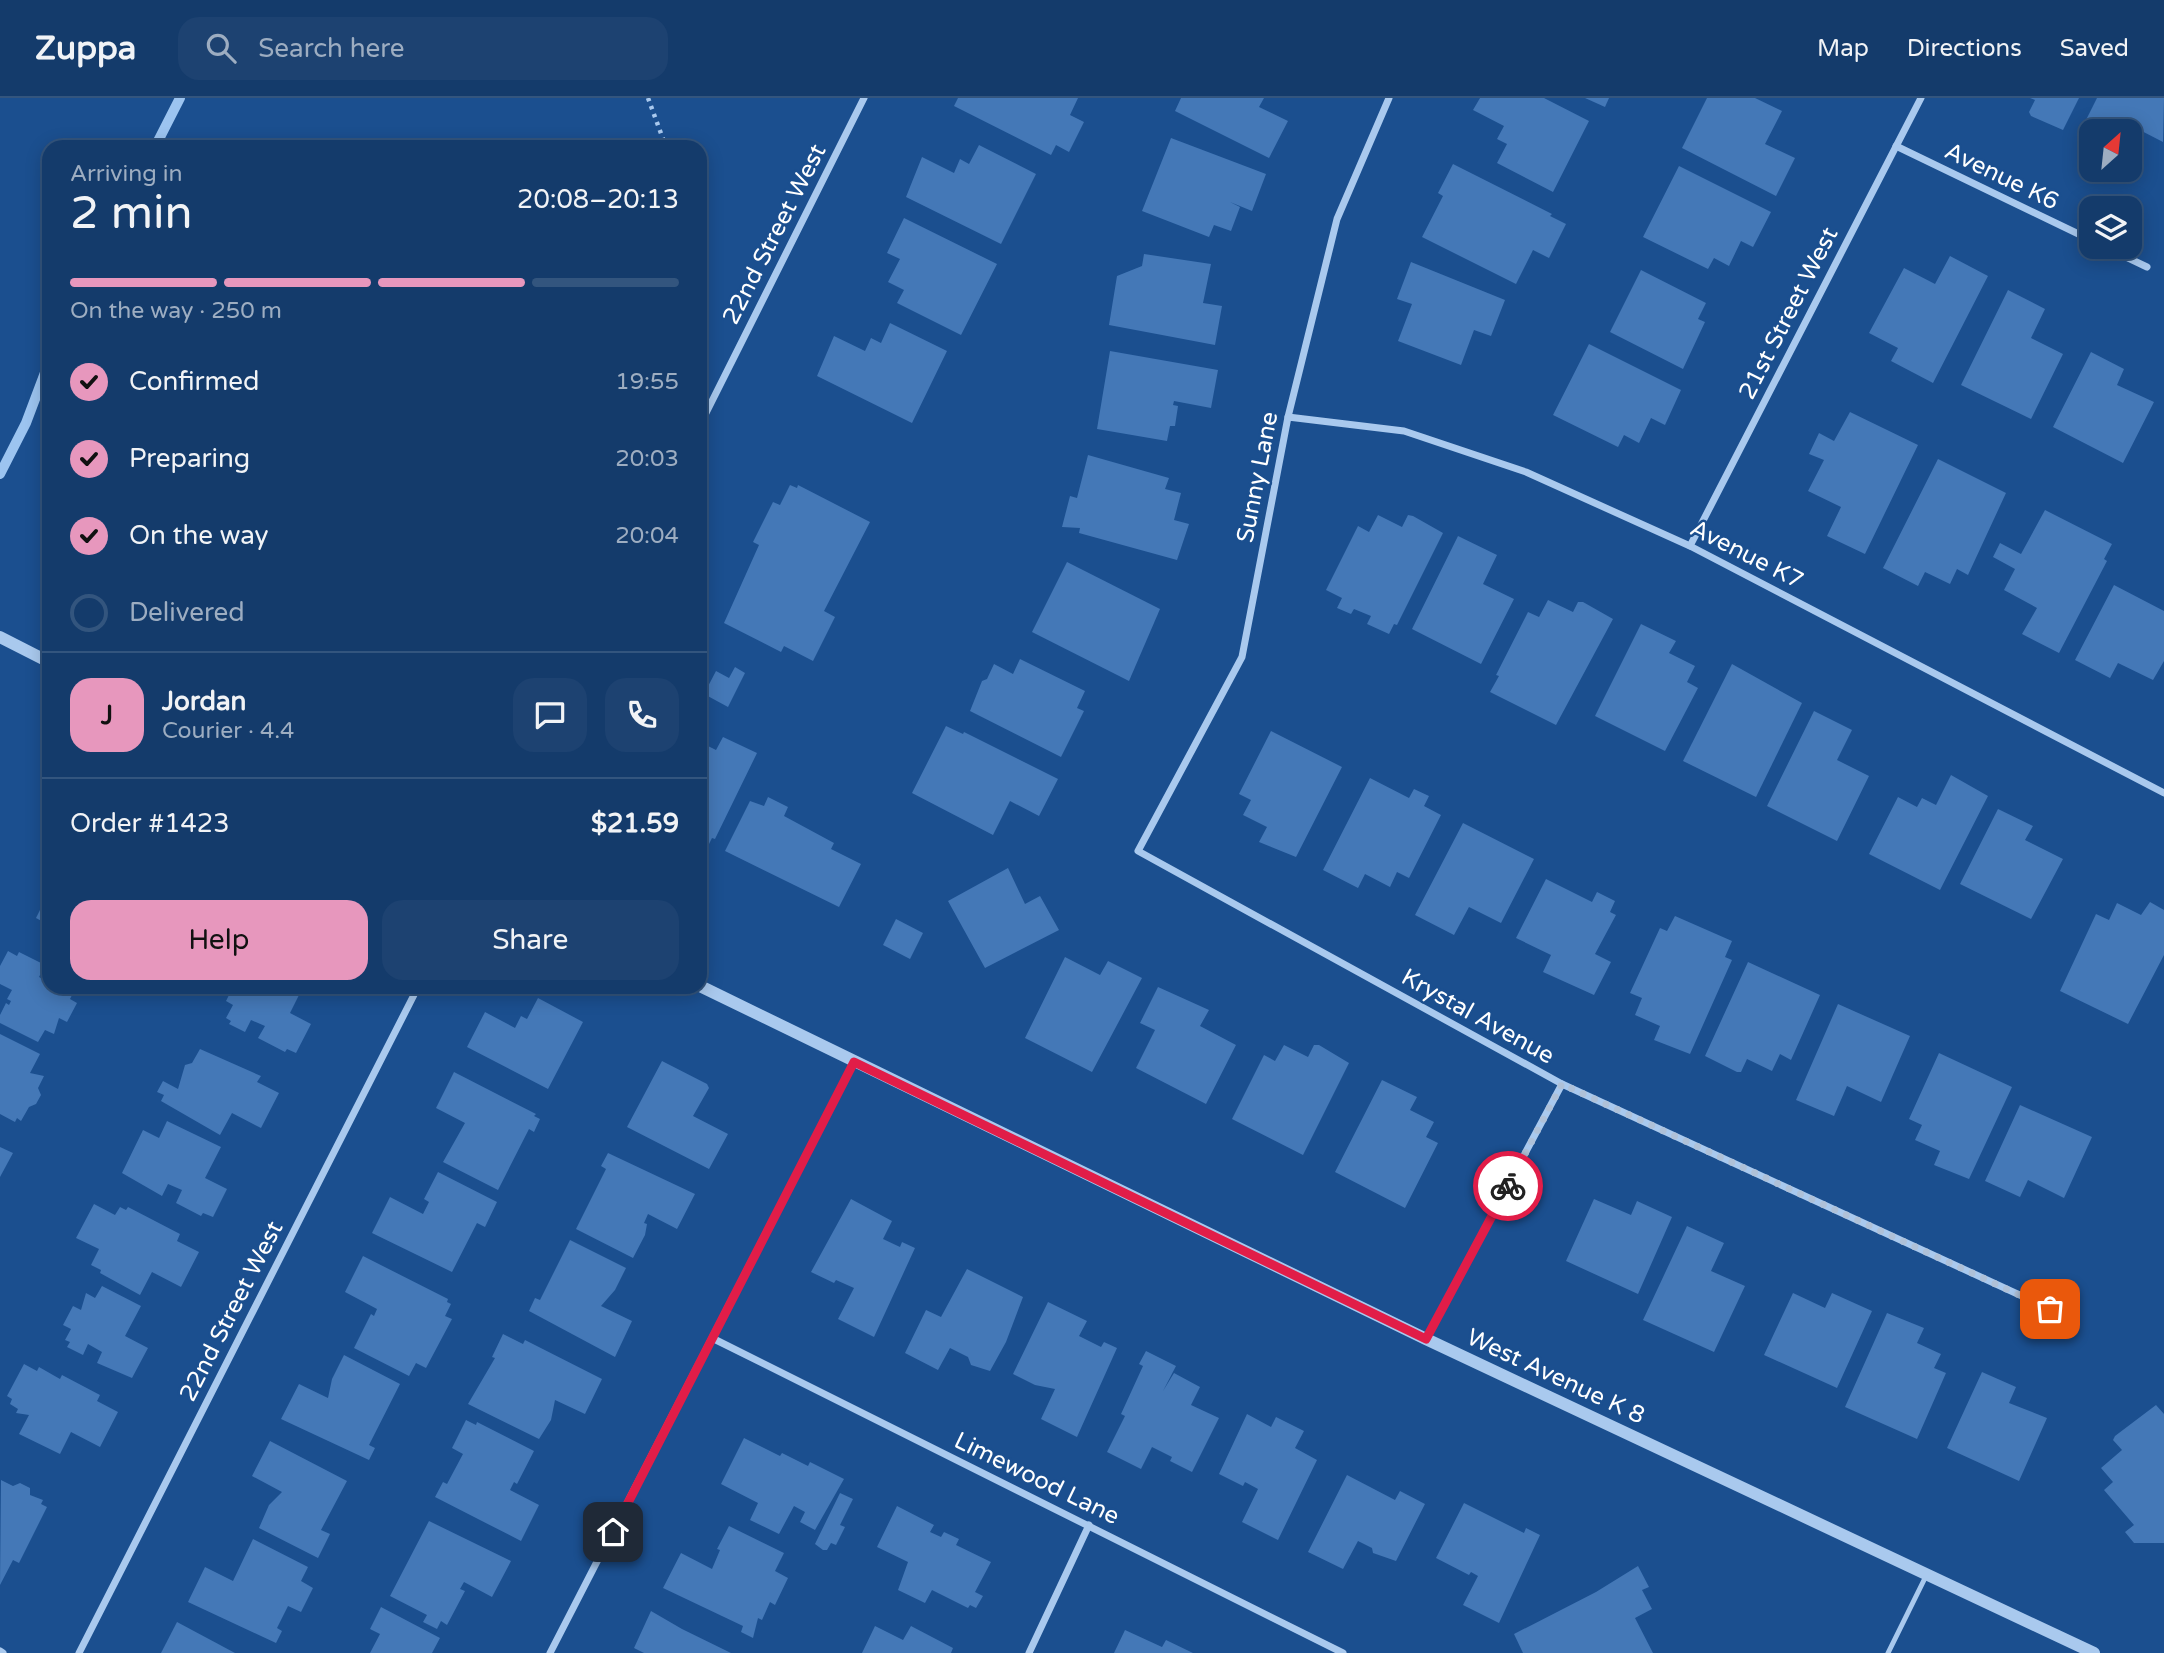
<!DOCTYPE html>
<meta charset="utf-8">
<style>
:root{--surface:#143b6b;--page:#1d4271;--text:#f1f3f6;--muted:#9dadc1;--line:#33557e;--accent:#e797bd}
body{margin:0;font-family:"Varela Round",sans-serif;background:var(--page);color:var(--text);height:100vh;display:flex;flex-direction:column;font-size:26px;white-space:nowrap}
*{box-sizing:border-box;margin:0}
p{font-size:23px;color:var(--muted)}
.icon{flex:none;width:38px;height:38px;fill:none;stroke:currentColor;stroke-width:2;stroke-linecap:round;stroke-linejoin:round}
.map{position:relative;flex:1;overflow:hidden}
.sheet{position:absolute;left:42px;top:42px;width:665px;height:854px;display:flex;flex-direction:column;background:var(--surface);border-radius:21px;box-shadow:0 4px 18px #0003,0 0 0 2px var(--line)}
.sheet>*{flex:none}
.needle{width:46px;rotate:27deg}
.buttons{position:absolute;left:2079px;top:21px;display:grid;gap:14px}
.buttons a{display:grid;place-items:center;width:63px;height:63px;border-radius:14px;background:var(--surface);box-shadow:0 4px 18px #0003,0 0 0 2px var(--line);font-size:35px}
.pin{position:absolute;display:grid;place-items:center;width:60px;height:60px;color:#fff;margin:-30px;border-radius:14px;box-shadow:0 4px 10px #0006}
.courier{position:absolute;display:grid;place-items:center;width:70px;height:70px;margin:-35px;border:5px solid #e11d48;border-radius:50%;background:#fff;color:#222;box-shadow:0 2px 9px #0007}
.head em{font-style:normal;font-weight:600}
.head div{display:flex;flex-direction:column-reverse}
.head{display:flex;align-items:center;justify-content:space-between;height:119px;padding:0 28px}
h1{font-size:46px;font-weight:600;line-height:52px}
.bar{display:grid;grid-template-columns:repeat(4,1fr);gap:10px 7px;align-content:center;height:84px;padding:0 28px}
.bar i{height:9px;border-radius:5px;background:var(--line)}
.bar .selected{background:var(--accent)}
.bar p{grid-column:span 4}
.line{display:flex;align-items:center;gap:18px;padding:0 28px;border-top:2px solid var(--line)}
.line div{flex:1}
.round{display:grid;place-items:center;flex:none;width:74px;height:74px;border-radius:21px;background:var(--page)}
ol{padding:0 28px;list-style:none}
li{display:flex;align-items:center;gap:21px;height:77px}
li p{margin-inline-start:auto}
li .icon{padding:7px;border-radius:50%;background:var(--accent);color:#111;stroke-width:4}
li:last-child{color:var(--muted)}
li i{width:38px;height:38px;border:4px solid var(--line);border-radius:50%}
.button{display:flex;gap:14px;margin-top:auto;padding:14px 28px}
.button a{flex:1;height:80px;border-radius:21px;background:var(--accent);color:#111;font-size:28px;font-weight:600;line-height:80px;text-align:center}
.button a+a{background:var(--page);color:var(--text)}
header{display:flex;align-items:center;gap:42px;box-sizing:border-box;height:98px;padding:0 35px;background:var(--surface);border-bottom:2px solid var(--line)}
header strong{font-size:33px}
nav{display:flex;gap:38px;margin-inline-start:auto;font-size:24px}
.search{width:490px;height:63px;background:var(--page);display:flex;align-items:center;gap:18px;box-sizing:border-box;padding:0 24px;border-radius:21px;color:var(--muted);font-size:26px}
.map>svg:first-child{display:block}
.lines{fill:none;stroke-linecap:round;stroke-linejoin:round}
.stream{stroke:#9cc4f0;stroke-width:10}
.building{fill:#4478b7}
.path{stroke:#a9c9ee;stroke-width:4.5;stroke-dasharray:3.5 5;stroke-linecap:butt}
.service{stroke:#a9c9ee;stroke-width:5}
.minor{stroke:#a9c9ee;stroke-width:7}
.tertiary{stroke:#a9c9ee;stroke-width:12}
.done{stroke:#afc1d8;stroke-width:7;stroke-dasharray:0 12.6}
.route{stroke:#e11d48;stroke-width:9}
.labels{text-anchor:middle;stroke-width:5;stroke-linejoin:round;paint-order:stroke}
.street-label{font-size:24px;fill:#fff;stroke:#1b4f8f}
</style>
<header>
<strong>Zuppa</strong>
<div class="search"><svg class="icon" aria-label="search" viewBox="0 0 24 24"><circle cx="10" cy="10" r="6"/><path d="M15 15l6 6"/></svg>Search here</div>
<nav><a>Map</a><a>Directions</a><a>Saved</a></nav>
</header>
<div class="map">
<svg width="2164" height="1555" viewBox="0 0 2164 1555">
<rect width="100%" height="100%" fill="#1b4f8f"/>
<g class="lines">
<g class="stream">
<path d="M155 49 180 0"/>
<path d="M0 376 26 325 49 264"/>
</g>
</g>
<g class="building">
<path d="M958 0H1078L1070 17 1084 24 1069 54 1056 47 1051 57 954 8Z"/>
<path d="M1181 0H1264L1259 9 1288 23 1269 60 1175 13Z"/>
<path d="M1480 0H1544L1589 23 1553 94 1497 65 1507 46 1497 41 1504 28 1473 12Z"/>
<path d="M1585 0H1609L1605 9Z"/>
<path d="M1707 0H1755L1782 13 1765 46 1795 60 1776 98 1682 50Z"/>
<path d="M2030 0H2079L2063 32 2031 18 2029 14 2035 2Z"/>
<path d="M2097 0H2164L2163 44 2130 27 2127 33H2091V45L2078 38Z"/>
<path d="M1171 40 1266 76 1252 113 1230 104 1240 109 1231 133 1214 127 1209 139 1142 113Z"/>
<path d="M979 47 1036 76 1001 146 906 99 922 59 954 75 960 61 969 66Z"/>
<path d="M1453 66 1552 116 1550 118 1566 126 1549 160 1533 152 1516 186 1422 139 1443 98 1438 95Z"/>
<path d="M1679 68 1771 114 1753 149 1741 143 1729 168 1714 160 1708 171 1643 139Z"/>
<path d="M904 120 997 166 961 237 897 205 904 192 888 184 900 161 887 155Z"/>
<path d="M1144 156 1211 166 1203 205 1222 208 1215 247 1109 227 1117 178 1142 168Z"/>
<path d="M1950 158 1988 178 1933 285 1891 263 1898 250 1869 235 1904 170 1935 186Z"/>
<path d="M1411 164 1505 202 1491 238 1474 232 1461 267 1398 243 1412 206 1397 201Z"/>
<path d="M1641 172 1706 205 1698 221 1705 224 1683 271 1610 234Z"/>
<path d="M2008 192 2045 211 2031 240 2063 256 2031 321 1961 287Z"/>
<path d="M890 225 947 253 912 325 817 278 834 238 865 253 871 240 881 245Z"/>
<path d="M1589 246 1681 292 1665 327 1651 320 1639 345 1624 337 1618 349 1553 317Z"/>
<path d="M1110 253 1218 272 1211 310 1174 303 1173 307 1178 308 1175 328H1170L1167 343 1097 331Z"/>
<path d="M2091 254 2124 271 2117 287 2154 304 2123 365 2053 329Z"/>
<path d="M1850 314 1918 347 1865 456 1827 438 1841 409 1808 393 1824 362 1809 356 1819 335 1834 343Z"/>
<path d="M1088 357 1169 380 1165 391 1181 395 1174 422 1189 426 1177 462 1079 435 1080 430 1062 429 1070 398 1077 400Z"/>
<path d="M1938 361 2006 395 1968 477 1957 471 1950 486 1925 474 1918 488 1883 470Z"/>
<path d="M790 387 797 390 798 387 870 424 824 513 835 519 813 563 784 548 781 554 724 525 759 447 753 444 773 404 780 407Z"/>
<path d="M2045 412 2112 446 2104 461 2107 463 2059 555 2022 536 2037 510 2004 492 2015 471 1993 459 2000 445 2021 456Z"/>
<path d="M1378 417 1402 429 1408 417 1413 418 1443 435 1397 527 1394 526 1389 536 1367 526 1371 518 1354 511 1351 516 1337 510 1342 500 1326 492 1358 428 1369 434Z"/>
<path d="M1458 438 1497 457 1483 486 1514 501 1481 566 1412 531Z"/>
<path d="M1067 464 1160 511 1129 583 1032 534Z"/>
<path d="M2114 487 2164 513V563L2153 582 2118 565 2110 580 2075 562Z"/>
<path d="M1548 502 1573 514 1578 504H1583L1613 521 1556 627 1490 594 1499 578 1496 577 1528 514 1539 519Z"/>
<path d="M1641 526 1676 543 1669 555 1695 568 1687 584 1698 590 1665 653 1595 618Z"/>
<path d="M1020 561 1085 593 1077 610 1084 613 1061 659 970 613 982 583 987 581 994 566 1013 576Z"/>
<path d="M1732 566 1802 605 1756 699 1683 663Z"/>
<path d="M735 569 745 575 728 609 704 596 716 573 729 580Z"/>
<path d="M1814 613 1852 632 1837 662 1869 678 1837 743 1767 708Z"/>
<path d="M946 628 963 636 964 634 1058 681 1039 718 1010 703 993 737 912 695Z"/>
<path d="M1271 633 1342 669 1296 759 1259 744 1267 729 1243 717 1251 702 1239 696Z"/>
<path d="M700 639 708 642 706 647 716 652 723 639 757 655 715 741 712 740 708 748 700 744Z"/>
<path d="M1951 677 1988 698 1940 792 1869 756 1898 699 1917 709 1922 700 1936 707Z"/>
<path d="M1370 680 1409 700 1414 691 1429 698 1424 708 1441 717 1409 780 1397 774 1390 789 1365 776 1358 790 1323 772Z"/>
<path d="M768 699 788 709 784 718 834 745 831 751 861 766 839 809 725 753 750 703 764 708Z"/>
<path d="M1998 711 2033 728 2025 742 2063 761 2031 821 1960 786Z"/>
<path d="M1463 725 1534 761 1501 825 1469 809 1454 837 1415 817Z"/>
<path d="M1008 770 1025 806 1040 798 1059 832 985 870 948 803Z"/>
<path d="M1546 781 1592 804 1597 794 1615 803 1610 814 1616 817 1595 856 1611 864 1594 897 1543 874 1551 857 1516 840Z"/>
<path d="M49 794V827L36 820Z"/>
<path d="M2150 804 2164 812V857L2128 926 2060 893 2096 816 2109 822 2117 805 2141 817Z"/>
<path d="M1675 818 1732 843 1725 859 1732 862 1690 956 1654 942 1660 928 1635 917 1642 900 1630 895 1660 830 1667 833Z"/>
<path d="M896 821 923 835 910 861 883 847Z"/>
<path d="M8 853 17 858 19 854 45 867 39 879 49 884V889H76L70 901 77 905 67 924 59 920 54 936 45 932 38 944 0 925V917L6 905 9 907 11 903 7 901 12 892 0 886V868Z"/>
<path d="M1065 859 1100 877 1108 863 1142 880 1092 974 1025 940Z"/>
<path d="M1748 864 1820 897 1791 962 1780 956 1772 973 1747 961 1741 974H1737L1705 958Z"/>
<path d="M233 889H303L290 915 311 926 296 955 287 951 285 954 258 940 265 928 251 922 245 934 229 926 231 923 226 920 233 907 226 903Z"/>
<path d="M1158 889 1209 912 1200 928 1236 947 1206 1006 1136 970 1155 932 1140 925Z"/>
<path d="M538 900 583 924 548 991 467 949 485 914 515 930 521 918 527 921Z"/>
<path d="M1838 906 1910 938 1881 1004 1847 988 1834 1018 1796 1002Z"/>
<path d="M0 936 40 956 30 975 44 978 38 990 41 997 36 1006 29 1009 21 1023 17 1020 15 1024 0 1016Z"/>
<path d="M1284 947 1308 959 1314 947H1319L1349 965 1303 1057 1232 1021 1264 957 1275 963Z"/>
<path d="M200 951 261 978 257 984 279 995 261 1030 232 1015 220 1037 161 1003 164 997 157 994 163 983 178 991 185 967 192 965Z"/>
<path d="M1939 955 2012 989 1969 1081 1934 1067 1940 1053 1915 1042 1922 1027 1909 1021Z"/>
<path d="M662 963 707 986 709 990 693 1018 728 1036 709 1071 627 1029Z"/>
<path d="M454 974 536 1016 534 1018 540 1021 534 1034 529 1031 498 1092 443 1064 465 1025 436 1010Z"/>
<path d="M1382 982 1417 999 1410 1012 1434 1024 1426 1039 1438 1045 1405 1110 1335 1074Z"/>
<path d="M2020 1007 2092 1039 2064 1100 2028 1082 2020 1099 1985 1083Z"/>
<path d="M167 1023 221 1049 205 1080 227 1091 213 1119 203 1115 201 1118 176 1105 182 1092 168 1086 162 1098 122 1075 143 1032 159 1040Z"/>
<path d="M0 1049 13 1055 0 1079Z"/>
<path d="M608 1055 695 1096 677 1131 648 1116 644 1125 647 1126 645 1137 633 1160 576 1131 606 1071 601 1068Z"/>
<path d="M438 1074 497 1104 485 1129 477 1125 452 1174 372 1135 390 1099 423 1116 429 1104 424 1101Z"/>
<path d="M851 1101 892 1123 883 1141 900 1149 902 1144 915 1150 874 1239 838 1221 854 1190 836 1182 834 1185 811 1174Z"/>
<path d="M1594 1101 1631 1117 1637 1103 1672 1119 1638 1196 1566 1163Z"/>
<path d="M94 1106 115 1117 120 1109 126 1112 128 1109 180 1136 177 1143 199 1154 181 1189 152 1174 140 1197 100 1175 101 1172 91 1167 99 1151 76 1140Z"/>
<path d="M1687 1128 1724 1145 1711 1173 1745 1188 1714 1254 1643 1222Z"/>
<path d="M570 1142 626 1170 615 1192 601 1208 632 1223 615 1259 529 1213 535 1200 540 1202Z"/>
<path d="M363 1158 448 1201 447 1204 451 1206 445 1218 452 1221 426 1270 416 1265 409 1278 354 1250 371 1216 374 1218 377 1211 345 1194Z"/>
<path d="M967 1171 1023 1199 1006 1244 990 1273 971 1267 968 1259 950 1250 938 1272 905 1255 926 1212 941 1219Z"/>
<path d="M102 1188 141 1208 125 1238 148 1250 132 1280 97 1265 102 1254 88 1246 83 1257 67 1249 70 1244 65 1242 71 1231 63 1227 73 1208 81 1212 86 1195 95 1200Z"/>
<path d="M1793 1195 1825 1210 1832 1195 1872 1213 1837 1290 1764 1257Z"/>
<path d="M1048 1204 1087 1223 1079 1238 1101 1249 1104 1244 1117 1250 1077 1339 1041 1321 1055 1291 1035 1287 1013 1276Z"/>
<path d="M1887 1215 1924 1230 1917 1245 1941 1256 1934 1270 1946 1275 1917 1341 1845 1309Z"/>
<path d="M503 1236 523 1246 525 1242 602 1281 585 1316 555 1302 551 1322 539 1341 468 1306 495 1260 492 1259Z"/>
<path d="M1146 1253 1176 1268 1163 1293 1174 1275 1200 1289 1191 1307 1219 1320 1192 1374 1170 1363 1172 1359 1152 1349 1141 1371 1107 1354 1125 1318 1121 1316 1143 1268 1139 1266Z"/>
<path d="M344 1257 400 1286 369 1347 375 1350 369 1362 281 1321 299 1286 328 1300 332 1281Z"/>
<path d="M24 1266 37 1273 39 1269 60 1281 62 1277 100 1297 97 1303 118 1314 100 1349 71 1334 60 1356 19 1336 29 1317 16 1315 18 1311 10 1306 12 1301 7 1298Z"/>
<path d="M1982 1274 2016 1289 2009 1305 2047 1320 2019 1383 1947 1350Z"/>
<path d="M2156 1307 2164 1316V1445H2134L2125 1434 2134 1427 2104 1392 2113 1384 2101 1370 2122 1352 2113 1342 2115 1338Z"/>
<path d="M1247 1316 1271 1329 1276 1319 1304 1333 1295 1350 1317 1362 1278 1442 1242 1424 1258 1391 1245 1384 1243 1388 1219 1376Z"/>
<path d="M466 1322 476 1327 477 1324 534 1353 517 1386 514 1384 510 1392 539 1407 521 1443 435 1399 443 1384 447 1386 463 1356 452 1350Z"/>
<path d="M744 1340 780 1358 782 1355 808 1368 810 1364 844 1381 815 1432 800 1424 805 1414 794 1408 779 1436 750 1422 758 1405 721 1386Z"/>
<path d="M270 1343 347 1383 321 1432 330 1436 318 1460 259 1430 269 1407 282 1394 252 1378Z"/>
<path d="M1347 1377 1395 1402 1400 1393 1425 1406 1396 1463 1373 1455 1372 1450 1358 1443 1343 1471 1308 1454Z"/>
<path d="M1 1382 13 1388 20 1385 30 1390V1397L43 1402 41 1406 47 1409 19 1465 13 1462 0 1487Z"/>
<path d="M840 1395 853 1401 840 1427 845 1429 836 1447 831 1445 827 1452H823L815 1446Z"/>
<path d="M1464 1405 1524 1435 1526 1430 1540 1437 1499 1525 1463 1507 1478 1478 1471 1474 1469 1477 1436 1460Z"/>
<path d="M897 1408 934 1427 930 1434 941 1439 944 1434 959 1441 956 1447 991 1464 975 1494 983 1498 976 1510 970 1507 968 1510 932 1492 925 1505 898 1492 908 1464 877 1449Z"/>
<path d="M429 1423 511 1463 492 1499 464 1484 460 1491 465 1493 447 1527 441 1523 437 1531 423 1524 427 1517 390 1498Z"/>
<path d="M729 1428 784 1455 775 1473 788 1480 775 1507 770 1504 762 1522 758 1520 753 1540 741 1534 743 1528 663 1490 681 1455 712 1471 720 1452 717 1451Z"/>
<path d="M253 1441 308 1469 301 1483 313 1490 301 1514 288 1508 277 1530 282 1533 276 1545 188 1504 205 1469 233 1483Z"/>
<path d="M1638 1468 1649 1489 1642 1492 1652 1511 1635 1520 1653 1555H1523L1514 1536 1596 1494Z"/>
<path d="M381 1509 440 1540 432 1555H370L380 1536 370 1531Z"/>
<path d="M651 1513 682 1531 731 1555H644L634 1550Z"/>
<path d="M177 1524 235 1555H161Z"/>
<path d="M875 1528 903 1542 911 1528 953 1550 951 1555H862Z"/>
<path d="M1125 1532 1162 1549 1166 1542 1193 1555H1114Z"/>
</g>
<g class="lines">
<path class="path" d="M648 0 666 49"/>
<path class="service" d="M1888 1555 1927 1476"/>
<g class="minor">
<path d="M1389 0 1337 121 1288 319 1242 559 1138 753 1562 986 2074 1222"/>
<path d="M1896 48 2091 142"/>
<path d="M2105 149 2147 169"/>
<path d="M1288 319 1404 333 1526 374 1690 448 2164 695"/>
<path d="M700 327 864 0"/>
<path d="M1690 448 1921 0"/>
<path d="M714 1241 1343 1555"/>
<path d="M1426 1241 1562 986"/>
<path d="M0 1553 3 1555"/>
<path d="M79 1555 418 889"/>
<path d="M550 1555 854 964"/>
<path d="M1029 1555 1089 1427"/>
</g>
<g class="tertiary">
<path d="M0 539 49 564"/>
<path d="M700 888 1426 1241 2094 1555"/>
</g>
</g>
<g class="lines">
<path class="done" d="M1508 1088 1562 986 2050 1211"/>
<path class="route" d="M613 1434 854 964 1426 1241 1508 1088"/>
</g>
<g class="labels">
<g class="street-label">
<text transform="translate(2002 78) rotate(26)" y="8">Avenue K6</text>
<text transform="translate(774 136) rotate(-63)" y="8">22nd Street West</text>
<text transform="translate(1788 215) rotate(-63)" y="8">21st Street West</text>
<text transform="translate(1257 379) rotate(-79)" y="8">Sunny Lane</text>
<text transform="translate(1747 456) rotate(27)" y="8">Avenue K7</text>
<text transform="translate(1478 918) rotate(29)" y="8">Krystal Avenue</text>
<text transform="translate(231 1213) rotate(-63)" y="8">22nd Street West</text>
<text transform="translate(1556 1278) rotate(25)" y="8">West Avenue K 8</text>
<text transform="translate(1037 1380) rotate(26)" y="8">Limewood Lane</text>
</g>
</g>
</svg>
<div class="buttons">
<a><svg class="needle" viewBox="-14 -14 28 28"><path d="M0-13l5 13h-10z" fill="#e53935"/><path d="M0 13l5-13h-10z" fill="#9dadc1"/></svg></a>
<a><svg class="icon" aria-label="layers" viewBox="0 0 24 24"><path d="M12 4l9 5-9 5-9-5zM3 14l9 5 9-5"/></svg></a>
</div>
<div class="pin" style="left:2050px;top:1211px;background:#ea580c"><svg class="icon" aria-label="bag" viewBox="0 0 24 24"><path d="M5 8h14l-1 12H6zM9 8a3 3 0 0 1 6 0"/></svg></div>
<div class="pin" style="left:613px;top:1434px;background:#1f2937"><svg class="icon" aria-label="home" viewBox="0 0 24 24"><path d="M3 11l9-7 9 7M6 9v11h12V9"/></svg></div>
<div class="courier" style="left:1508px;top:1088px"><svg class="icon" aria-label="bike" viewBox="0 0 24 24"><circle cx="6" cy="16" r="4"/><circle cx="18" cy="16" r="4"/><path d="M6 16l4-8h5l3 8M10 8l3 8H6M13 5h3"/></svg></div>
<section class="sheet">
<div class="head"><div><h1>2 min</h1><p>Arriving in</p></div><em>20:08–20:13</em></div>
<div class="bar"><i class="selected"></i><i class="selected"></i><i class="selected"></i><i></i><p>On the way · 250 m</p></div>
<ol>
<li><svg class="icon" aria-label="check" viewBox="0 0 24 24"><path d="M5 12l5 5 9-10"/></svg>Confirmed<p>19:55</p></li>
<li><svg class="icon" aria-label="check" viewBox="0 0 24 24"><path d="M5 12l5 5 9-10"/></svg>Preparing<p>20:03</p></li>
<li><svg class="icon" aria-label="check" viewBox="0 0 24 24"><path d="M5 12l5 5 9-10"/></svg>On the way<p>20:04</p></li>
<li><i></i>Delivered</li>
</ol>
<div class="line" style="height:126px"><b class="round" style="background:var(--accent);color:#111">J</b><div><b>Jordan</b><p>Courier · 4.4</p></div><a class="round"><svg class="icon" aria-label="chat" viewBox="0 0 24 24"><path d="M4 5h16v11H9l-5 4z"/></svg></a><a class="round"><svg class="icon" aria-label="phone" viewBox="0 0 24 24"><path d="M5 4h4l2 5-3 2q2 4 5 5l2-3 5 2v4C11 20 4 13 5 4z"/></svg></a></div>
<div class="line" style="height:91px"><div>Order #1423</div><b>$21.59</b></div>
<div class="button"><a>Help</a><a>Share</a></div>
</section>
</div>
